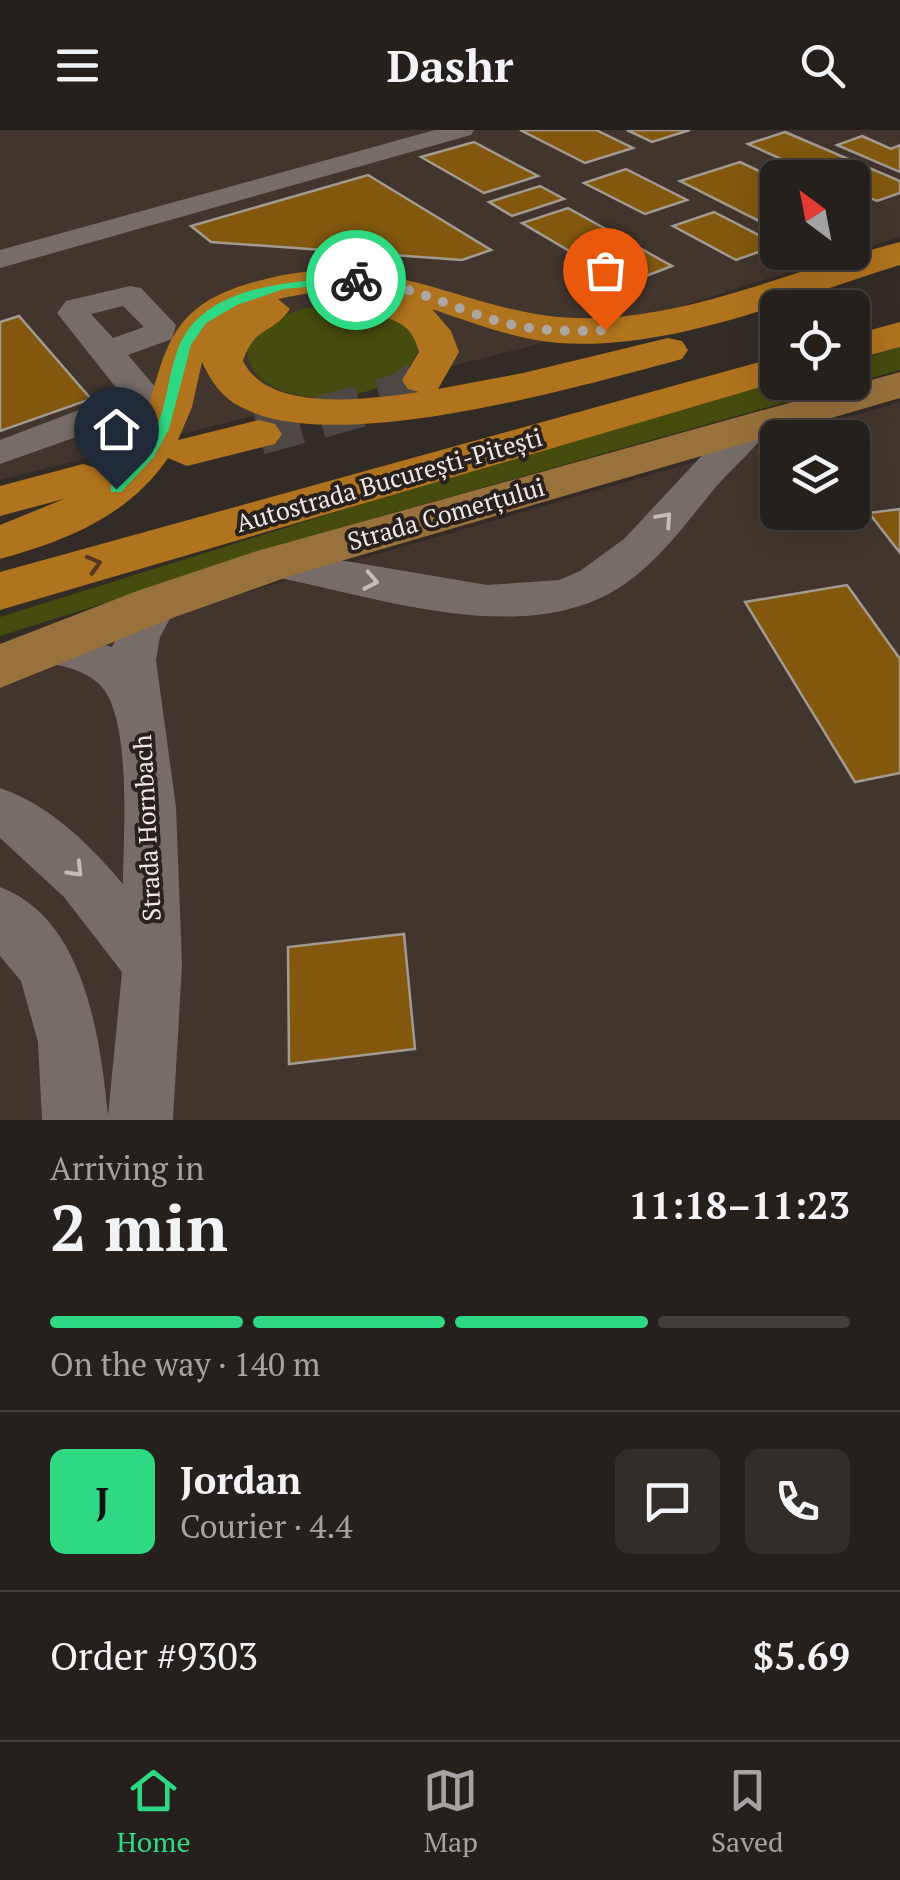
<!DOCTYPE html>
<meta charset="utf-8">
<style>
:root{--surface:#26201c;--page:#322d29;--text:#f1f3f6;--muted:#a4a3a3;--line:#423e3b;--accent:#2fd883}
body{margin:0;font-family:"PT Serif",serif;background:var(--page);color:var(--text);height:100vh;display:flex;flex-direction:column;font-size:38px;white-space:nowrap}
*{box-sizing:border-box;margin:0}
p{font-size:32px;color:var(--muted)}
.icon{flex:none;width:55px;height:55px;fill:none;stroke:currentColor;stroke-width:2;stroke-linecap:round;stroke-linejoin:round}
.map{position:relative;height:990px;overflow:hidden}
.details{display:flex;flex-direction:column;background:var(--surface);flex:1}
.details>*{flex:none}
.needle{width:65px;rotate:328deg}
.tools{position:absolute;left:760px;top:30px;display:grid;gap:20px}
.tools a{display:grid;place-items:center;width:110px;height:110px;border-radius:15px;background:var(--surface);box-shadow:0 10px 40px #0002,0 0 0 2px var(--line);font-size:50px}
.pin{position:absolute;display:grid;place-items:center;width:85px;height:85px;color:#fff;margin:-102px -42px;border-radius:50% 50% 50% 0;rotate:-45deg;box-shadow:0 0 10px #0007}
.pin .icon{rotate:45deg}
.courier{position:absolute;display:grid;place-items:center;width:100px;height:100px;margin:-50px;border:8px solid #2fd883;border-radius:50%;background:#fff;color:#222;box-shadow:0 2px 12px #0007}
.head em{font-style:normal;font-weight:700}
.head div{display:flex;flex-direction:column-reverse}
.head{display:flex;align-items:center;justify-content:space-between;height:170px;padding:0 50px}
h1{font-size:65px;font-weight:700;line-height:75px}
.bar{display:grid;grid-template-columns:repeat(4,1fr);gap:15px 10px;align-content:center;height:120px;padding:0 50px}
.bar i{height:12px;border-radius:8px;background:var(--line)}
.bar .on{background:var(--accent)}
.bar p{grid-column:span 4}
.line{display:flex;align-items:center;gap:25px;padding:0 50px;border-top:2px solid var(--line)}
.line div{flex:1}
.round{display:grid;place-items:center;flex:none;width:105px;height:105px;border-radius:15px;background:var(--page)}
header{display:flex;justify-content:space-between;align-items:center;height:130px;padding:0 50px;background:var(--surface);font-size:45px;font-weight:700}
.tab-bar{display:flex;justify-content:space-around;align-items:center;height:140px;border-top:2px solid var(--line);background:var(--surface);font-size:28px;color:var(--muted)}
.tab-bar a{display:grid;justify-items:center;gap:5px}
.tab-bar .on{color:var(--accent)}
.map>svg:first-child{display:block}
.built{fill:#42352d}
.green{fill:#464c0d}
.building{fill:#83580e;stroke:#a19b92;stroke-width:2.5}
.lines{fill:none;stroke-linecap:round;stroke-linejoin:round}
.highway-tunnel{stroke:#4f4743;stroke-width:42;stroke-dasharray:42 21;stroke-linecap:butt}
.minor{fill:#776d68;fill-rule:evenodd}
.major{fill:#99713c;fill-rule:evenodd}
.highway{fill:#b0731e;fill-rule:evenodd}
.oneway{stroke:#c4bdba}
.oneway2{stroke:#523a1d}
.route{fill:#2fd883}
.done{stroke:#ada6a3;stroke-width:10;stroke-dasharray:0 18}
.labels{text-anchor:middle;stroke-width:8;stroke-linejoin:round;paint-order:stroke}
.street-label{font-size:25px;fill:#eee8e6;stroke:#29211d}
</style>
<header><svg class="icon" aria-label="menu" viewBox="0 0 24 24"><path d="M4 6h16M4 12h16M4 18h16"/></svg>Dashr<svg class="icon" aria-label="search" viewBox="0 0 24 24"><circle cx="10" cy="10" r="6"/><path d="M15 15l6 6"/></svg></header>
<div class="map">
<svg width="900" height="990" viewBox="0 0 900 990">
<rect width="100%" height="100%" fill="#332b26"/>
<g class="built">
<path d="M0 0H900V107L852 122V48H778V122H852L657 184 0 350Z"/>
<path d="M900 272V990H0V534L777 308 778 382H852V308L780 307Z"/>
</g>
<g class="green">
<path d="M350 174 398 186 420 212C410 283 243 288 247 215 282 181 302 175 350 174Z"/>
<path d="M900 217V240L378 387 0 506V487L368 372 777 252H852L853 231Z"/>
</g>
<g class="building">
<path d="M520 0H596L633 18 585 33Z"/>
<path d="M627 0H690L652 12Z"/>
<path d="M785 2 900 51V63L877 71 852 60V48H824L748 14Z"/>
<path d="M862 6 891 19 900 15V42L837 15Z"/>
<path d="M474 12 538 46 484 63 421 27Z"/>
<path d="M740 32 778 50V92L767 95 680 51Z"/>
<path d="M626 39 687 70 645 84 584 53Z"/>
<path d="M368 45 491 120 462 130 211 112 191 96Z"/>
<path d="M540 56 564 69 512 86 489 72Z"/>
<path d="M568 78 672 136 625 154 522 93Z"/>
<path d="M714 82 778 115 736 130 673 96Z"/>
<path d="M19 186 91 269 0 301V192Z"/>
<path d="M900 379V423L869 383Z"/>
<path d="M847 455 900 529V643L855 652 745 472Z"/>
<path d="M404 804 415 919 289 934 288 817Z"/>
</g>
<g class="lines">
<path class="highway-tunnel" d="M259 304 396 266 423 250"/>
<g class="minor">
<path d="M435 0H474L471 5 0 138V120Z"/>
<path d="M130 156 141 158 176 195 172 209 128 225 157 259V268L141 284 0 334V310L121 264 57 183 66 171ZM123 176 144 197 113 208 91 184Z"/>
<path d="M752 286 765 289 770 297C755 319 732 338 714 359 684 396 654 438 612 462 517 516 375 467 275 447L260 443 254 433 260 423 275 419 487 455 559 450 580 441 624 409 721 305 739 289Z"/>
<path d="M156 458 172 463 178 474 160 507 156 530 176 677 182 835 173 990H42L38 912 21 851 0 826V757C85 789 100 907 108 986L122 842 64 767 0 708V658C50 675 89 714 123 754 123 707 133 586 99 554 81 537 57 536 34 529L27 517 34 505 50 500 112 517 140 463Z"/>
</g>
<path class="major" d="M900 242V268L293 445 175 487 0 558V514L137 461 257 421Z"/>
<g class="highway">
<path d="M900 112V135C792 168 673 221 558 213 514 209 473 193 432 179L451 201 459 222 438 259 523 243 668 208 682 211 688 220 682 229C581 256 334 328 241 277 222 268 210 250 202 232L192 277 178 310 259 290 275 294 282 304 275 314 187 336 168 328C129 386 65 411 0 429V395L64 369 0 386V356L83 334 100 339 103 344C118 330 132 315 141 296 160 251 160 201 206 172 225 160 249 153 270 148 400 117 476 193 598 188 702 184 800 137 900 112ZM314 162H361L356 169C373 194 409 179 419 222L402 250 408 259 419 262C370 269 269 284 243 231 255 195 272 205 290 179L278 169Z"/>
<path d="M900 192V217L852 230V205Z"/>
<path d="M778 227V252L0 480V442Z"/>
</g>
</g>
<defs><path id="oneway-chevron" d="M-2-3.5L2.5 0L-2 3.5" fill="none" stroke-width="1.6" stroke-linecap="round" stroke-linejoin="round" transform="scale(2.5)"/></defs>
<g class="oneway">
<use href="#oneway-chevron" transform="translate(665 389) rotate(-48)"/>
<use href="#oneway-chevron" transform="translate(371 451) rotate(11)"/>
<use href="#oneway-chevron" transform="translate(76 740) rotate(46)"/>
</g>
<use class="oneway2" href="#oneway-chevron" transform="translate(94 434) rotate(-16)"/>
<path class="route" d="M356 147 360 152 284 159 237 175 206 193 191 215 169 299 153 328 121 362H111V356C127 339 145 323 155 301 167 276 168 245 178 219 202 153 298 151 356 147Z"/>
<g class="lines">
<path class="done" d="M356 150C409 153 454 180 505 193 537 201 572 202 605 200"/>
</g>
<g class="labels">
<g class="street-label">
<text transform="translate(389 350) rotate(-16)" y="9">Autostrada București-Pitești</text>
<text transform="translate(446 384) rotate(-16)" y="9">Strada Comerțului</text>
<text transform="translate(147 698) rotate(-93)" y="9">Strada Hornbach</text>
</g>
</g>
</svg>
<div class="tools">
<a><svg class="needle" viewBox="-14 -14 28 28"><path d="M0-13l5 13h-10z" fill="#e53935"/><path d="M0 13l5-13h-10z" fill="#a4a3a3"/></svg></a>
<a><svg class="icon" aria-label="locate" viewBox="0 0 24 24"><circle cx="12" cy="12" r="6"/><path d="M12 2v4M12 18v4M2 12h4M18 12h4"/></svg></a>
<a><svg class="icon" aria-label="layers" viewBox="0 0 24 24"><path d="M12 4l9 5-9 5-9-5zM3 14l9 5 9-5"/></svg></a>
</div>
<div class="pin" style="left:605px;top:200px;background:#ea580c"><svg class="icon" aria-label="bag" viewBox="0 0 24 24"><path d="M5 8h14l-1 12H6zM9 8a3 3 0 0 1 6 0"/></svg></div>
<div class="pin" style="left:116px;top:359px;background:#1f2937"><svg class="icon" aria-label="home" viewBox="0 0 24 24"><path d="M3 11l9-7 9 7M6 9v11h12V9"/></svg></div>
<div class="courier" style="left:356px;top:150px"><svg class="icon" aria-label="bike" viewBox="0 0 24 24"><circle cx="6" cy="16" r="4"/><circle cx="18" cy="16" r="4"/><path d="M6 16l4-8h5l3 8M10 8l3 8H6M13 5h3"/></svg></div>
</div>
<section class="details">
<div class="head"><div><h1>2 min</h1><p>Arriving in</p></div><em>11:18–11:23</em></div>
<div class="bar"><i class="on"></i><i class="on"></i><i class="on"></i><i></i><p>On the way · 140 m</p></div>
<div class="line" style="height:180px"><b class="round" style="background:var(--accent);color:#111">J</b><div><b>Jordan</b><p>Courier · 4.4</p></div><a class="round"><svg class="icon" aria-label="chat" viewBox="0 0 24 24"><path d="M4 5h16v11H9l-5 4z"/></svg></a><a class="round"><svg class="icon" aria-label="phone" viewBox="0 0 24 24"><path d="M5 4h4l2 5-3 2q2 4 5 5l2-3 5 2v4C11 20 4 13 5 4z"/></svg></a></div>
<div class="line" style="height:130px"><div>Order #9303</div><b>$5.69</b></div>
</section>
<nav class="tab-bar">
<a class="on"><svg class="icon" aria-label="home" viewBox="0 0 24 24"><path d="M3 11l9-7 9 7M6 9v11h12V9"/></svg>Home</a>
<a><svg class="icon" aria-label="map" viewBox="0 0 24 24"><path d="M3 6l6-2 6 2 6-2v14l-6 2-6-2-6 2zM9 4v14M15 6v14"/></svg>Map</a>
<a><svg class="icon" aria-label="saved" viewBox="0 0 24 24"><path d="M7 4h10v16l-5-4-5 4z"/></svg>Saved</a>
</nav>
